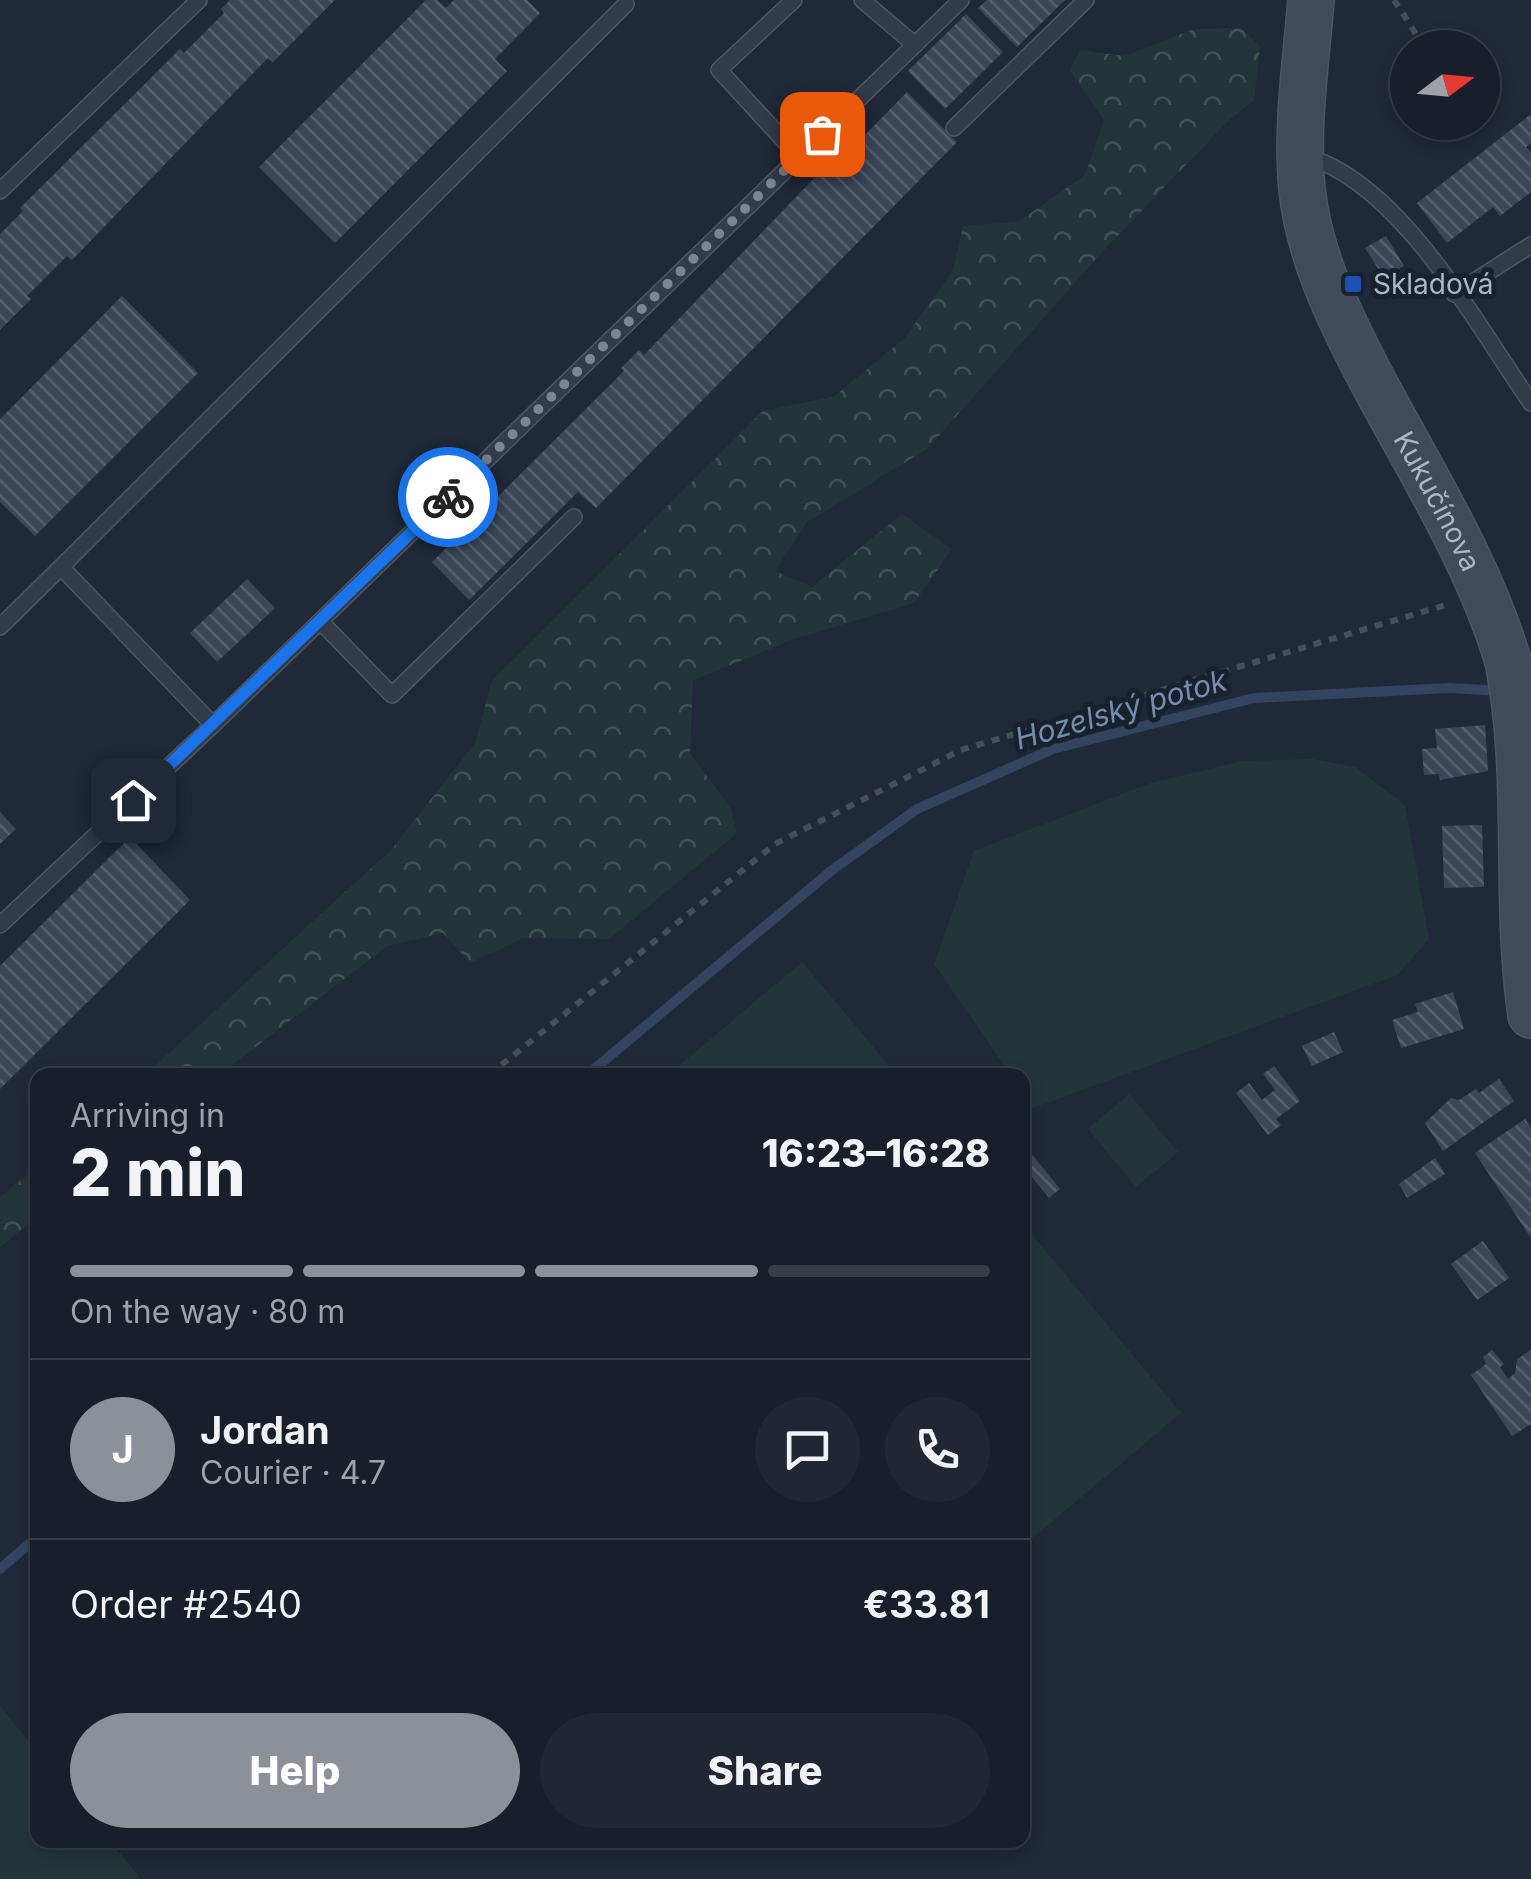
<!DOCTYPE html>
<meta charset="utf-8">
<style>
:root{--surface:#181f2a;--page:#212732;--text:#f1f3f6;--muted:#9fa2a8;--line:#363d47;--accent:#8c9099}
body{margin:0;font-family:Inter,sans-serif;background:var(--page);color:var(--text);height:100vh;display:flex;flex-direction:column;font-size:38px;white-space:nowrap}
*{box-sizing:border-box;margin:0}
p{font-size:32px;color:var(--muted)}
.icon{flex:none;width:55px;height:55px;fill:none;stroke:currentColor;stroke-width:2;stroke-linecap:round;stroke-linejoin:round}
.map{position:relative;flex:1;overflow:hidden}
.drawer{position:absolute;left:30px;top:1068px;width:1000px;height:780px;display:flex;flex-direction:column;background:var(--surface);border-radius:20px;box-shadow:0 5px 15px #0003,0 0 0 2px var(--line)}
.drawer>*{flex:none}
.needle{width:65px;rotate:74deg}
.fabs{position:absolute;left:1390px;top:30px;display:grid;gap:20px}
.fabs a{display:grid;place-items:center;width:110px;height:110px;border-radius:50%;background:var(--surface);box-shadow:0 5px 15px #0003,0 0 0 2px var(--line);font-size:50px}
.pin{position:absolute;display:grid;place-items:center;width:85px;height:85px;color:#fff;margin:-42px;border-radius:20px;box-shadow:0 5px 15px #0006}
.courier{position:absolute;display:grid;place-items:center;width:100px;height:100px;margin:-50px;border:8px solid #1a73e8;border-radius:50%;background:#fff;color:#222;box-shadow:0 2px 12px #0007}
.overview em{font-style:normal;font-weight:800}
.overview div{display:flex;flex-direction:column-reverse}
.overview{display:flex;align-items:center;justify-content:space-between;height:170px;padding:0 40px}
h1{font-size:65px;font-weight:800;line-height:75px}
.bar{display:grid;grid-template-columns:repeat(4,1fr);gap:15px 10px;align-content:center;height:120px;padding:0 40px}
.bar i{height:12px;border-radius:8px;background:var(--line)}
.bar .on{background:var(--accent)}
.bar p{grid-column:span 4}
.line{display:flex;align-items:center;gap:25px;padding:0 40px;border-top:2px solid var(--line)}
.line div{flex:1}
.round{display:grid;place-items:center;flex:none;width:105px;height:105px;border-radius:52px;background:var(--page)}
.button{display:flex;gap:20px;margin-top:auto;padding:20px 40px}
.button a{flex:1;height:115px;border-radius:60px;background:var(--accent);color:#fff;font-size:40px;font-weight:800;line-height:115px;text-align:center}
.button a+a{background:var(--page);color:var(--text)}
.map>svg:first-child{display:block}
.green{fill:#223639}
.forest{fill:url(#forest-crowns)}
.lines{fill:none;stroke-linecap:round;stroke-linejoin:round}
.stream{stroke:#324460;stroke-width:10}
.building{fill:url(#building-back-hatch)}
.lane-casing{stroke:#4e5663;stroke-width:18}
.secondary-casing{stroke:#4e5663;stroke-width:48}
.path{stroke:#3f5356;stroke-width:6;stroke-dasharray:8 8;stroke-linecap:butt}
.lane{stroke:#333b48;stroke-width:15}
.secondary{stroke:#414a5b;stroke-width:45}
.done{stroke:#7c8594;stroke-width:10;stroke-dasharray:0 18}
.route{stroke:#1a73e8;stroke-width:12}
.transit-dot{fill:#1a4fb4;stroke:#19212d;stroke-width:4}
.labels{text-anchor:middle;stroke-width:10;stroke-linejoin:round;paint-order:stroke}
.poi-label{font-size:28px;fill:#adb6c5;stroke:#19212d;text-anchor:start}
.street-label{font-size:28px;fill:#adb6c5;stroke:#19212d}
.water-label{font-size:30px;font-style:italic;fill:#748cae;stroke:#19212d}
</style>
<div class="map">
<svg width="1531" height="1879" viewBox="0 0 1531 1879">
<defs>
<pattern id="forest-crowns" width="20" height="18" patternUnits="userSpaceOnUse" patternTransform="scale(2.5)"><rect width="20" height="18" fill="#223639"/><path d="M2 6a3 3 0 1 1 6 0M12 15a3 3 0 1 1 6 0" fill="none" stroke="#3f5154"/></pattern>
<pattern id="building-back-hatch" width="6" height="6" patternUnits="userSpaceOnUse" patternTransform="scale(2.5)"><rect width="6" height="6" fill="#3b4758"/><path d="M-1 5l2 2M0 0l6 6M5-1l2 2" fill="none" stroke="#555f6e"/></pattern>
</defs>
<rect width="100%" height="100%" fill="#202938"/>
<g class="green">
<path d="M1312 759 1355 767 1405 805 1429 939 1397 975 1033 1108 1023 1092 1022 1075H1011L934 964 974 851 1151 783 1242 761Z"/>
<path d="M802 962 897 1075H668Z"/>
<path d="M1129 1094 1178 1152 1136 1187 1088 1129Z"/>
<path d="M1023 1224 1181 1413 1023 1546H1022Z"/>
<path d="M0 1706 37 1752 38 1840H109L141 1879H0Z"/>
</g>
<g class="forest">
<path d="M1241 28 1260 46 1254 100 1229 120 1104 250 927 449 807 522 775 571 812 587 902 514 952 549 914 603 794 639 693 680 690 753 731 809 737 833 609 939 523 938 470 963 443 933 387 946 219 1075H145L392 849 475 743 492 681 763 411 833 397 904 339 953 270 963 226 1018 222 1085 175 1104 120 1070 71 1080 50 1124 56 1194 29Z"/>
<path d="M37 1167V1217L0 1247V1197Z"/>
</g>
<g class="lines">
<g class="stream">
<path d="M587 1075 831 871 917 809 1053 749 1254 698 1449 688 1503 691"/>
<path d="M0 1569 38 1536"/>
</g>
</g>
<g class="building">
<path d="M230 0H335L273 62 268 58 72 260 67 256 27 296 31 299 0 330V234L23 211 20 208 180 49 184 53 224 13 221 9Z"/>
<path d="M426 0H437L446 8 454 0H527L540 13 495 59 507 71 335 243 259 167Z"/>
<path d="M987 0H1065L1017 47 978 8Z"/>
<path d="M966 14 1003 52 945 109 908 71Z"/>
<path d="M907 92 957 142 596 508 578 492 469 600 432 562 624 371 621 368 639 350 644 355 821 171 825 176Z"/>
<path d="M1531 114V143L1526 147 1531 153V192L1500 216 1493 207 1447 243 1417 203Z"/>
<path d="M1386 236 1404 266 1384 278 1365 248Z"/>
<path d="M122 296 198 373 35 536 0 502V419Z"/>
<path d="M247 579 275 608 217 662 190 633Z"/>
<path d="M1485 725 1488 771 1440 780 1439 774 1424 775 1422 749 1437 748 1435 729Z"/>
<path d="M0 812 16 829 0 844Z"/>
<path d="M1482 825 1484 887 1444 888 1442 826Z"/>
<path d="M130 837 190 900 0 1089V966Z"/>
<path d="M1453 992 1464 1029 1401 1048 1392 1020 1418 1012 1415 1004Z"/>
<path d="M1334 1032 1343 1052 1312 1066 1302 1046Z"/>
<path d="M1274 1066 1300 1101 1276 1119 1281 1125 1268 1135 1236 1093 1249 1083 1262 1100 1275 1090 1263 1074Z"/>
<path d="M1499 1079 1514 1101 1443 1151 1425 1123 1451 1098 1459 1100 1476 1089 1479 1093Z"/>
<path d="M1525 1119 1531 1128V1238L1475 1153Z"/>
<path d="M1022 1142 1060 1189 1049 1198 1022 1165Z"/>
<path d="M1435 1158 1445 1174 1407 1198 1399 1184Z"/>
<path d="M1483 1241 1509 1278 1477 1300 1451 1264Z"/>
<path d="M1492 1350 1504 1364 1500 1367 1508 1379 1515 1373 1517 1359 1531 1350V1424L1512 1436 1471 1375 1486 1364 1483 1357Z"/>
</g>
<g class="lines">
<defs>
<g id="lane">
<path d="M794 0 719 70 799 157"/>
<path d="M862 0 915 45"/>
<path d="M626 4 61 567 213 725 961 0"/>
<path d="M954 128 1086 0"/>
<path d="M1305 156C1400 182 1476 324 1531 403"/>
<path d="M0 191 199 0"/>
<path d="M1454 294 1531 245"/>
<path d="M320 621 392 695 574 517"/>
<path d="M0 627 61 567"/>
<path d="M0 925 213 725"/>
</g>
<g id="secondary">
<path id="s1" d="M1311 0C1306 62 1296 127 1302 189 1309 256 1339 316 1369 374 1418 467 1478 560 1508 661 1531 776 1514 897 1531 1015"/>
</g>
</defs>
<use href="#lane" class="lane-casing"/>
<use href="#secondary" class="secondary-casing"/>
<g class="path">
<path d="M1394 0 1425 48"/>
<path d="M489 1075 775 844 961 750 1449 604"/>
</g>
<use href="#lane" class="lane"/>
<use href="#secondary" class="secondary"/>
</g>
<g class="lines">
<path class="done" d="M448 497 822 134"/>
<path class="route" d="M133 800 448 497"/>
</g>
<rect class="transit-dot" x="1343" y="274" width="20" height="20" rx="5"/>
<g class="labels">
<g class="poi-label">
<text x="1373" y="294">Skladová</text>
</g>
<g class="street-label">
<text dy="10" stroke="none"><textPath href="#s1" startOffset="532">Kukučínova</textPath></text>
</g>
<g class="water-label">
<text transform="translate(1121 710) rotate(-16)" y="10">Hozelský potok</text>
</g>
</g>
</svg>
<div class="fabs">
<a><svg class="needle" viewBox="-14 -14 28 28"><path d="M0-13l5 13h-10z" fill="#e53935"/><path d="M0 13l5-13h-10z" fill="#9fa2a8"/></svg></a>
</div>
<div class="pin" style="left:822px;top:134px;background:#ea580c"><svg class="icon" aria-label="bag" viewBox="0 0 24 24"><path d="M5 8h14l-1 12H6zM9 8a3 3 0 0 1 6 0"/></svg></div>
<div class="pin" style="left:133px;top:800px;background:#1f2937"><svg class="icon" aria-label="home" viewBox="0 0 24 24"><path d="M3 11l9-7 9 7M6 9v11h12V9"/></svg></div>
<div class="courier" style="left:448px;top:497px"><svg class="icon" aria-label="bike" viewBox="0 0 24 24"><circle cx="6" cy="16" r="4"/><circle cx="18" cy="16" r="4"/><path d="M6 16l4-8h5l3 8M10 8l3 8H6M13 5h3"/></svg></div>
<section class="drawer">
<div class="overview"><div><h1>2 min</h1><p>Arriving in</p></div><em>16:23–16:28</em></div>
<div class="bar"><i class="on"></i><i class="on"></i><i class="on"></i><i></i><p>On the way · 80 m</p></div>
<div class="line" style="height:180px"><b class="round" style="background:var(--accent);color:#fff">J</b><div><b>Jordan</b><p>Courier · 4.7</p></div><a class="round"><svg class="icon" aria-label="chat" viewBox="0 0 24 24"><path d="M4 5h16v11H9l-5 4z"/></svg></a><a class="round"><svg class="icon" aria-label="phone" viewBox="0 0 24 24"><path d="M5 4h4l2 5-3 2q2 4 5 5l2-3 5 2v4C11 20 4 13 5 4z"/></svg></a></div>
<div class="line" style="height:130px"><div>Order #2540</div><b>€33.81</b></div>
<div class="button"><a>Help</a><a>Share</a></div>
</section>
</div>
